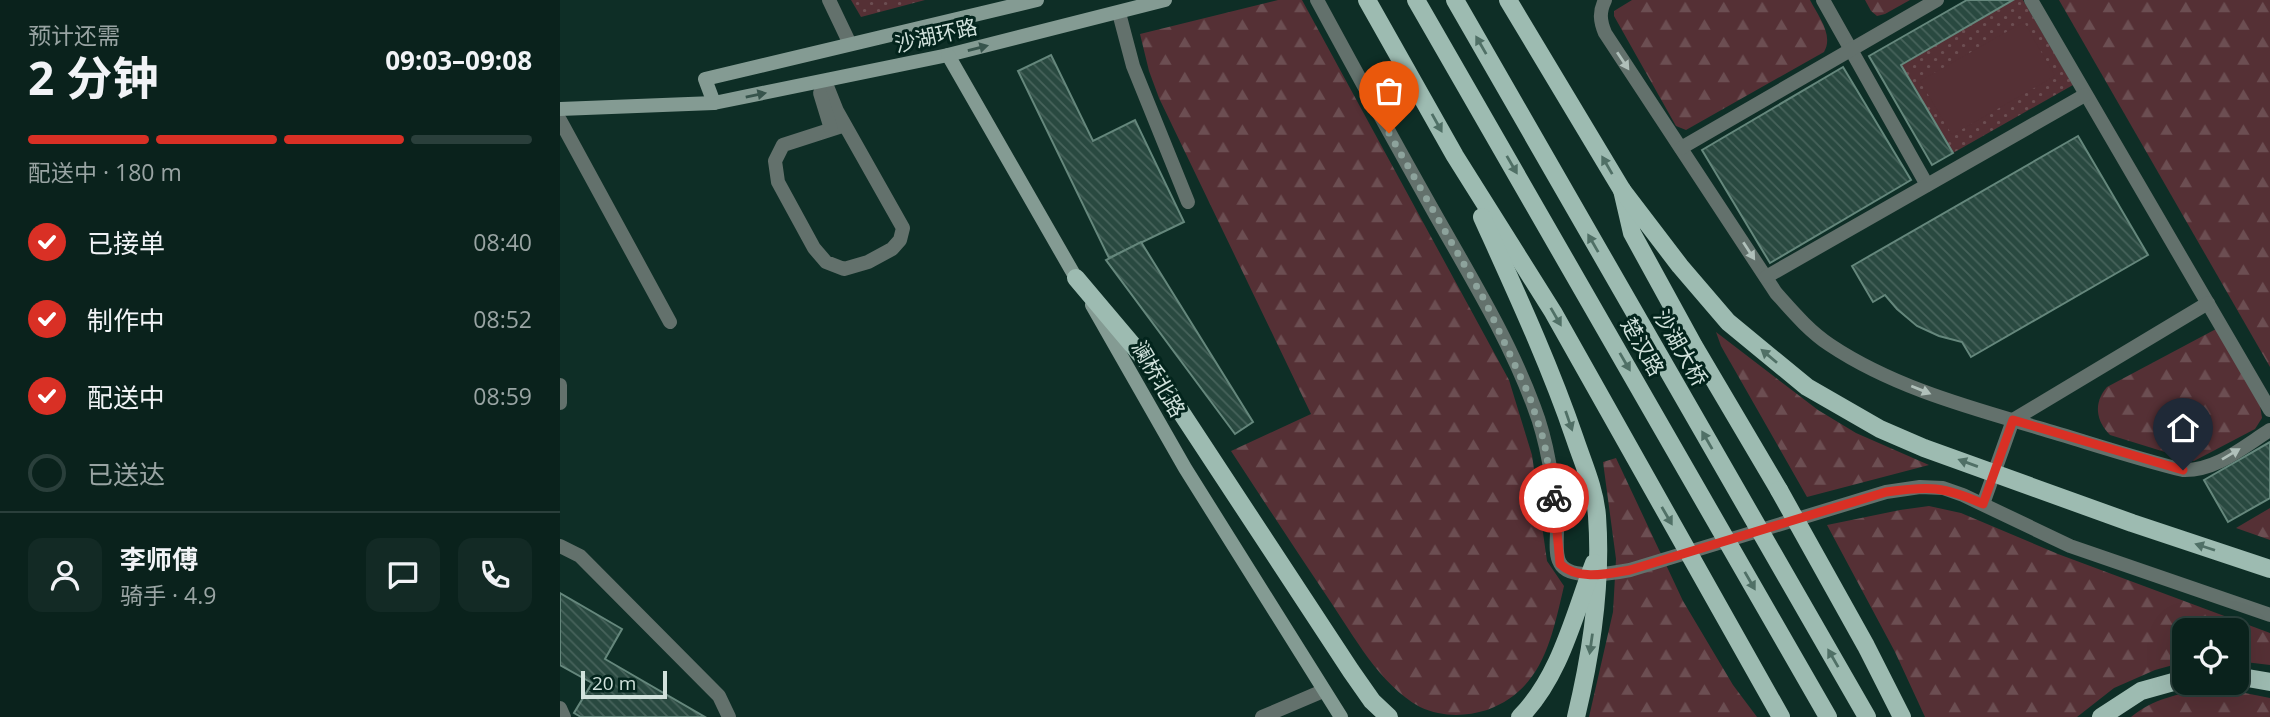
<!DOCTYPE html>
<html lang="zh">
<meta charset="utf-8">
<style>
:root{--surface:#0a221c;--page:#132a25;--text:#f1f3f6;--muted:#99a4a3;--line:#2a3f3b;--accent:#d93025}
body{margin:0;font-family:"Open Sans","Noto Sans SC",sans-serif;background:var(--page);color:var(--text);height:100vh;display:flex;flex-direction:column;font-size:26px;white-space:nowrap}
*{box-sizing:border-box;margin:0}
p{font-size:23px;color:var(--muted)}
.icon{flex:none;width:38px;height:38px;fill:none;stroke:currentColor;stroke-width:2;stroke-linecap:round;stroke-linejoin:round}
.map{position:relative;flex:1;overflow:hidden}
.panel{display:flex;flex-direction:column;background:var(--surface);width:560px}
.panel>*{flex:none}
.controls{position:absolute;left:1612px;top:618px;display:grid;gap:14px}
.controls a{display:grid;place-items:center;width:77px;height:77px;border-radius:14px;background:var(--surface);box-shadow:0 7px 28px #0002,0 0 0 2px var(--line);font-size:35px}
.scale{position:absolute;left:21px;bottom:18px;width:86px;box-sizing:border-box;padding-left:7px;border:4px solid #d1e2dc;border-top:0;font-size:19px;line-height:24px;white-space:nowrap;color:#d1e2dc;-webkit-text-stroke:5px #03241c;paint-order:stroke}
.pin{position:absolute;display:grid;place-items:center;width:60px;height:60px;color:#fff;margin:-72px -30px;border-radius:50% 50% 50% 0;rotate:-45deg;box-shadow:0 0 7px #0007}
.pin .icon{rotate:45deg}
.courier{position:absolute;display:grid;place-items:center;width:70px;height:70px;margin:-35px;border:5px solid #d93025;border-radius:50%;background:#fff;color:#222;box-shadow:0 2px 9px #0007}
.head em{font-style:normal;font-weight:700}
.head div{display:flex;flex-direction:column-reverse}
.head{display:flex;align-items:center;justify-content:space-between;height:119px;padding:0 28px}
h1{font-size:46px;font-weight:700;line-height:52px}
.bar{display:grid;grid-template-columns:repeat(4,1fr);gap:10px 7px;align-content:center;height:84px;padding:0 28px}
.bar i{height:9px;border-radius:5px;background:var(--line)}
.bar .active{background:var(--accent)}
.bar p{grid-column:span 4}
.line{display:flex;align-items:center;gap:18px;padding:0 28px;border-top:2px solid var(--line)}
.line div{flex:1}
.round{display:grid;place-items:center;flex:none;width:74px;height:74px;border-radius:14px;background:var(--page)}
ol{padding:0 28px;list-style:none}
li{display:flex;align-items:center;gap:21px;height:77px}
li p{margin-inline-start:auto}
li .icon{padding:7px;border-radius:50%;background:var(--accent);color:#fff;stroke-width:4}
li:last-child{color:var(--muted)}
li i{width:38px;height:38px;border:4px solid var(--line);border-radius:50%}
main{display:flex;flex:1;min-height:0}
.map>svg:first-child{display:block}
.forest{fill:url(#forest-firs)}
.park{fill:url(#park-dots)}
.garden{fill:#553035}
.building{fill:url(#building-back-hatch);stroke:#65877c;stroke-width:2}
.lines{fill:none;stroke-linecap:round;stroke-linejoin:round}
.lane{stroke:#63716c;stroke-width:14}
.street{stroke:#63716c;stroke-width:14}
.secondary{stroke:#849b93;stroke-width:14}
.primary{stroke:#9dbbb1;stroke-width:18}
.primary-bridge{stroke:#9dbbb1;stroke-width:18}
.oneway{fill:#507066}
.oneway2{fill:#37544c}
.oneway3{fill:#b0c0ba}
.done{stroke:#8da39c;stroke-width:7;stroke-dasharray:0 12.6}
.route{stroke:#d93025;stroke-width:9}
.labels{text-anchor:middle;stroke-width:6;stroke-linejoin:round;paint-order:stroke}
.street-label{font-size:21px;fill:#d1e2dc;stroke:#03241c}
</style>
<main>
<section class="panel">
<div class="head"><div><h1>2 分钟</h1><p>预计还需</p></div><em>09:03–09:08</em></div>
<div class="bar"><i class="active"></i><i class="active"></i><i class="active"></i><i></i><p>配送中 · 180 m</p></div>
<ol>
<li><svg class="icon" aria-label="check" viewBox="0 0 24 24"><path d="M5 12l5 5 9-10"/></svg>已接单<p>08:40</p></li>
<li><svg class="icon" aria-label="check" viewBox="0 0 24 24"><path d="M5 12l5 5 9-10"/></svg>制作中<p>08:52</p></li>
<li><svg class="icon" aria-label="check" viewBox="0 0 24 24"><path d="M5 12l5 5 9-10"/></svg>配送中<p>08:59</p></li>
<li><i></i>已送达</li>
</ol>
<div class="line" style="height:126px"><a class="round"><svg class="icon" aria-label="person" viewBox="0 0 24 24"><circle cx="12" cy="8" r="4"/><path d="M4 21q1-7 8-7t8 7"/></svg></a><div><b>李师傅</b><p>骑手 · 4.9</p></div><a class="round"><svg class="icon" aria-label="chat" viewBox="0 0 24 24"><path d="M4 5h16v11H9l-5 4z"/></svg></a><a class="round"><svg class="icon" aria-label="phone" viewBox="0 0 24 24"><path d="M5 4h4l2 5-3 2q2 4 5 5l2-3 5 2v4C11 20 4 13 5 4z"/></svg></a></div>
</section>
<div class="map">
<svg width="1710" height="717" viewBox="0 0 1710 717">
<defs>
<pattern id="forest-firs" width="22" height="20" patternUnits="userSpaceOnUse" patternTransform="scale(1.75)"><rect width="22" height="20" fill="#553035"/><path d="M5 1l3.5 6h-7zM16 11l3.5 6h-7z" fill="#6c4e52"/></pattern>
<pattern id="park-dots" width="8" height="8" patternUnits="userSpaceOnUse" patternTransform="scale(1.75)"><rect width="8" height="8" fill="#553035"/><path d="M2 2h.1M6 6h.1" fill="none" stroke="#6c4e52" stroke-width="1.8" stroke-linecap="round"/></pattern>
<pattern id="building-back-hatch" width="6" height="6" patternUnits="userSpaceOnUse" patternTransform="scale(1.75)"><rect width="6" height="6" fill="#294940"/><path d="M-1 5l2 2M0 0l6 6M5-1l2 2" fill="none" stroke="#47635b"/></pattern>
</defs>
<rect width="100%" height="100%" fill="#0e2e26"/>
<g class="forest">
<path d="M718 0H742L949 380 972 455 987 561 1004 586C992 637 983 690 927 710 904 717 882 717 860 707 819 684 794 636 768 598 735 549 703 500 671 451L751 414 599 98 589 71 580 34Z"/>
<path d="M1072 0H1250C1258 16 1274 35 1264 52L1126 130 1116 126 1054 16V11Z"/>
<path d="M1305 0H1350L1325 14 1317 16 1311 11Z"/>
<path d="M1499 0H1710V367Z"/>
<path d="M1656 329 1700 405 1702 418 1695 429 1634 461 1550 435C1536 421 1533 403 1547 387Z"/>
<path d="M1156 332 1258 410 1296 433 1369 465 1247 497 1161 346Z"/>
<path d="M1056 458 1123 601 1173 685 1197 717H1029L1053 612 1056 559 1043 462Z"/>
<path d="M1369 506 1401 513 1498 554 1710 633V665L1677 661 1676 630H1624V662L1595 670 1554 688 1517 717H1365L1335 652 1267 525 1340 510Z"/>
<path d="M1710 508V540L1676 528Z"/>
<path d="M1646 690 1675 691 1710 698V717H1571C1593 699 1619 693 1646 690Z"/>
</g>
<g class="park">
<path d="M291 0H365L301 17Z"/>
<path d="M1453 0H1463L1513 85 1393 153 1341 65Z"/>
</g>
<path class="garden" d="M1464 22 1495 76 1392 135 1360 81Z"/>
<g class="building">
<path d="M1407 0H1453L1341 65 1393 153 1372 165 1309 56Z"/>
<path d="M491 55 533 141 575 120 624 222 549 258 458 71Z"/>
<path d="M1283 67 1351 180 1210 263 1142 150Z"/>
<path d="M1518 136 1588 255 1411 357 1402 342 1379 336 1357 326 1337 309 1325 295 1313 302 1292 266Z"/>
<path d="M581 242 693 422 675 434 546 260Z"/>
<path d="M1710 442V498L1668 522 1644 480Z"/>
<path d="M0 593 62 629 45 659 145 717H21L14 713 32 683 0 665Z"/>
</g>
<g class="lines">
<g class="lane">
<path d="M269 0 290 44"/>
<path d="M1045 0C1039 12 1040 21 1045 33L1216 293C1233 312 1249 331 1270 345 1333 387 1408 407 1479 428 1527 442 1574 458 1623 470 1656 471 1683 447 1710 430"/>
<path d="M1263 0 1367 185"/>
<path d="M1471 0 1710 410"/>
<path d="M559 13 573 66 628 202"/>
<path d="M265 81 277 111 343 228 340 240 332 249 308 262 284 269 266 262 254 248 218 182 215 161 223 145 285 125"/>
<path d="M260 93 271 129"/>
<path d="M0 120 110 322"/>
<path d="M1121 148 1377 0"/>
<path d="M1206 277 1525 95"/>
<path d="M0 385V403"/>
<path d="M1423 504 1453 420 1648 303"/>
<path d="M0 546 20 556 159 696 169 717"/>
<path d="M0 708 4 717"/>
<path d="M702 717 763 691"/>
</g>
<path class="street" d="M757 0C796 72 835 143 875 214 910 276 949 339 974 407 988 443 993 483 997 521 998 533 994 553 1000 563 1009 581 1054 573 1070 570L1326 492 1360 487 1383 488 1403 495 1510 546 1710 615"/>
<g class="secondary">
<path d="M477 0 145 79 154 103 388 55 605 0"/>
<path d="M388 55 520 285"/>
<path d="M0 109 154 103"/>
<path d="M532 305 625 468 781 717"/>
</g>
<g class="primary">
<path d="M1062 190 1072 233 1134 346 1219 490"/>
<path d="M516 278 592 368 791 671 812 701 829 717"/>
<path d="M1676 676 1710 682"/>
<path d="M1541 717 1581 691 1624 679"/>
</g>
<g class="primary-bridge">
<path d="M807 0 895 156 993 312 1221 717"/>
<path d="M856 0 1268 717"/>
<path d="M895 0 1307 717"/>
<path d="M948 0 1062 190 1120 266 1168 322 1247 387 1320 429 1364 448 1572 523 1710 569"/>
<path d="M922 217C955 290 989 363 1015 439 1023 463 1035 489 1037 516 1042 584 1032 651 1016 717"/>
<path d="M1219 490 1306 646 1342 717"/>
<path d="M960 717C1000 677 1014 615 1034 563"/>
</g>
</g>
<defs><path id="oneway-solid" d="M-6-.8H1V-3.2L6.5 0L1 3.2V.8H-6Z" transform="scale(1.75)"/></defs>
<g class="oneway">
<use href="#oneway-solid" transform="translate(921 45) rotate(-120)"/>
<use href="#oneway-solid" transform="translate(877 123) rotate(61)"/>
<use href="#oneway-solid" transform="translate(952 165) rotate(60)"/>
<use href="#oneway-solid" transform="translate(1047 165) rotate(-120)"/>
<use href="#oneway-solid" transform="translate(1033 243) rotate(-120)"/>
<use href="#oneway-solid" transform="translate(996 317) rotate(60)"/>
<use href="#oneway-solid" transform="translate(1209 356) rotate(-140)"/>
<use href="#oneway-solid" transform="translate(1065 362) rotate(60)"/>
<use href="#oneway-solid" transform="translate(1009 421) rotate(71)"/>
<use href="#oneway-solid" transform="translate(1147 440) rotate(-120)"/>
<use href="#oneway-solid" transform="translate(1408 463) rotate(-160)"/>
<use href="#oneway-solid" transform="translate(1107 516) rotate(60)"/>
<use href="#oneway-solid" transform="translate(1645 547) rotate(-162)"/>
<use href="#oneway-solid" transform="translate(1190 581) rotate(60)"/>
<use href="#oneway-solid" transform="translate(1031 644) rotate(98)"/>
<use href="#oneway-solid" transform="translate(1273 658) rotate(-120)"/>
</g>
<g class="oneway2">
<use href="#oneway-solid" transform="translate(418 48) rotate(-14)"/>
<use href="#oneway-solid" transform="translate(196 95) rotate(-12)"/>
</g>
<g class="oneway3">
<use href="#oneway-solid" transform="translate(1063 61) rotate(56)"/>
<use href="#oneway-solid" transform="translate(1189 251) rotate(57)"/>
<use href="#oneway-solid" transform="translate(1361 390) rotate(22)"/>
<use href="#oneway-solid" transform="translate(1671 454) rotate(-31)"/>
</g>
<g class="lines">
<path class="done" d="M829 133 925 301 969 395 984 441 994 498"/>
<path class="route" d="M994 498 1000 564C1018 581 1047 574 1070 570L1326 492C1369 486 1384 486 1423 504L1453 420 1623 470"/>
</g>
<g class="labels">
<g class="street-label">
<text transform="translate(376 36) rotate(-13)" y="7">沙湖环路</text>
<text transform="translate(1082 347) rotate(60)" y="7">楚汉路</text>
<text transform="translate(1120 348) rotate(60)" y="7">沙湖大桥</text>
<text transform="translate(598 379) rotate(60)" y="7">澜桥北路</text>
</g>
</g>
</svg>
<div class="controls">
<a><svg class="icon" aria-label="locate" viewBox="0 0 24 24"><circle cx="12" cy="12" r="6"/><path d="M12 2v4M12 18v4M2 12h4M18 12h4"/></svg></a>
</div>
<div class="scale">20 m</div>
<div class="pin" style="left:829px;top:133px;background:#ea580c"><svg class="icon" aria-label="bag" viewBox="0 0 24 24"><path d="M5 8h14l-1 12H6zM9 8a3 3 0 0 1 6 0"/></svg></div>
<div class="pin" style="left:1623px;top:470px;background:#1f2937"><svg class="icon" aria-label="home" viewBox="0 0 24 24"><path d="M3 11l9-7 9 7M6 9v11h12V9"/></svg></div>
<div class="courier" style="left:994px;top:498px"><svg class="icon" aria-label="bike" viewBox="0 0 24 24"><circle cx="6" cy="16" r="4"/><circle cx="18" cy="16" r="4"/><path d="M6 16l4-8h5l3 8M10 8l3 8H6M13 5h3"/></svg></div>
</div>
</main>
